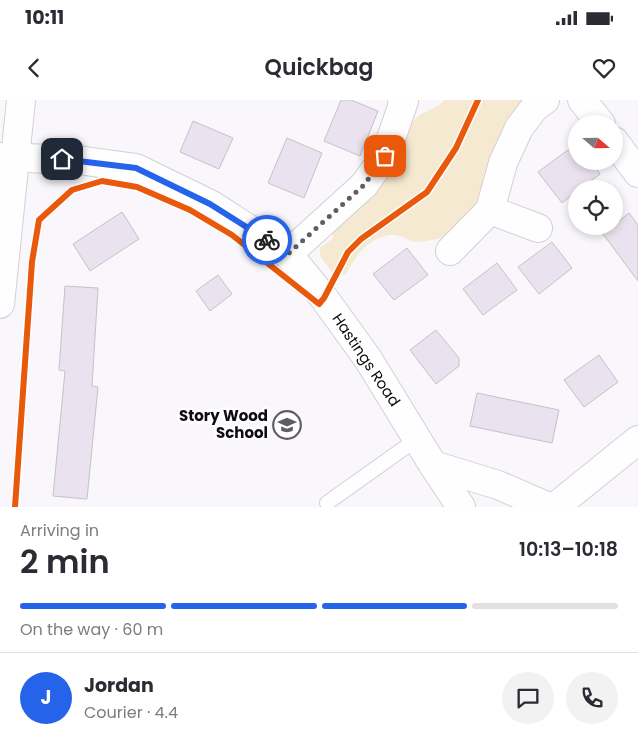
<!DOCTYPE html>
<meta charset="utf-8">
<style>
:root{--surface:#fff;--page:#f2f2f3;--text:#2b2b33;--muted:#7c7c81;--line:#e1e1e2;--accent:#2563eb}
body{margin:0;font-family:Poppins,sans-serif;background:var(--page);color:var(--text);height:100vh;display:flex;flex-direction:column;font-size:19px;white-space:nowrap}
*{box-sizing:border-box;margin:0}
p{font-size:16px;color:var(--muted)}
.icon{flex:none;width:28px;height:28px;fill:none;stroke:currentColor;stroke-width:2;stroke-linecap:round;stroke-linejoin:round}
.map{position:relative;height:407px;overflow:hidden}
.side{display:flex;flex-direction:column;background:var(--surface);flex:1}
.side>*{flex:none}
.needle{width:32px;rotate:110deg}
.buttons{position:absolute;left:568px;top:15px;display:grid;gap:10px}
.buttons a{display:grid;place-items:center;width:55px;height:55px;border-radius:50%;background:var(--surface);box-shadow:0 2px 8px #0003;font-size:25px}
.pin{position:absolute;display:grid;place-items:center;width:42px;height:42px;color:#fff;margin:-21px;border-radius:10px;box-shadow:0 2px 8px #0006}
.courier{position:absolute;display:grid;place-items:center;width:50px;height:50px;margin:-25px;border:4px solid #2563eb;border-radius:50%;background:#fff;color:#222;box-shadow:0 1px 6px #0007}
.overview em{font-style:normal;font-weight:600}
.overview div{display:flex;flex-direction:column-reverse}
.overview{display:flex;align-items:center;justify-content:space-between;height:85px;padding:0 20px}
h1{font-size:32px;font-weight:600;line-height:38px}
.bar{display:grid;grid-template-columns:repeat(4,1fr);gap:8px 5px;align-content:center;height:60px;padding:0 20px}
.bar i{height:6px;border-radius:4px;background:var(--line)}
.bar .active{background:var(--accent)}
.bar p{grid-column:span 4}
.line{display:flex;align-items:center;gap:12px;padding:0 20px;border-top:1px solid var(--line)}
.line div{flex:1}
.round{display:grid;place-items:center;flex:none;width:52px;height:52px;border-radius:26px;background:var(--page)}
.status{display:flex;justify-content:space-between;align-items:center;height:35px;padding:0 25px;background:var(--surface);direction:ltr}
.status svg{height:14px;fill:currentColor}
header{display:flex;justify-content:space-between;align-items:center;height:65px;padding:0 20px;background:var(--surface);font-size:22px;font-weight:600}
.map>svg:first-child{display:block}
.green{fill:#f5ead1}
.building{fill:#eae2ee;stroke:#c5c2c7}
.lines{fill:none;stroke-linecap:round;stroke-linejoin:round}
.service-casing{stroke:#d3d0d5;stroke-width:16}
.minor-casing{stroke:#d3d0d5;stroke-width:30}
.service{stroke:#fefefe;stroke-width:14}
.minor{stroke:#fefefe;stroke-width:28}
.cycleway-casing{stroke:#fff;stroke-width:9}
.cycleway{stroke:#e8590c;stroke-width:6}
.done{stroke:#615e63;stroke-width:5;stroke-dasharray:0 9}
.route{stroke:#2563eb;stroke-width:6}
.labels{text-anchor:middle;stroke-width:5;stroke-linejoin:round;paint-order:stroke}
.street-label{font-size:15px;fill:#0f0b11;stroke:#fff}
.poi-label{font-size:15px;font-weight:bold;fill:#0f0b11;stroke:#fff;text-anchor:end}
</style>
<div class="status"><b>10:11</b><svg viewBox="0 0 49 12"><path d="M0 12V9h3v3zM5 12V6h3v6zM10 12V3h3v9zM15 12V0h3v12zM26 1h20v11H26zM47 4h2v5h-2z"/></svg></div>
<header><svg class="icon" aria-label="back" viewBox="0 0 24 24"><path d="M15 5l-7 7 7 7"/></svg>Quickbag<svg class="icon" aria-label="heart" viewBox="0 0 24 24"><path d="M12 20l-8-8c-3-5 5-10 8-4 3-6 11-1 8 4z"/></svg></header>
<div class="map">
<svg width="638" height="407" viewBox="0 0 638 407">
<rect width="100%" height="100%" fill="#f9f7fb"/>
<path class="green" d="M445 0H527C510 35 476 124 441 138 435 140 420 142 414 142 409 141 405 137 400 136 374 130 356 155 345 175L331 171 320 156V148L333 138 332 129C355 110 382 91 396 63 402 52 403 38 409 27 419 10 433 12 445 0Z"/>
<g class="building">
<path d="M341 0H351L378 11 360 56 324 41Z"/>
<path d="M193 21 233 38 219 69 180 52Z"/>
<path d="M287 38 322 53 304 98 268 83Z"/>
<path d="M576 44V61H591L600 74 580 89H576V92L562 103 538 72Z"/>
<path d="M122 112 139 139 90 171 73 144Z"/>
<path d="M629 113 638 125V181L603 134Z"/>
<path d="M552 142 572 168 539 194 518 167Z"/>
<path d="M407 148 428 175 394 200 373 174Z"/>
<path d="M497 163 517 190 483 215 463 189Z"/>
<path d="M218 175 232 194 210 211 196 191Z"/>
<path d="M65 186 98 188 92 286 98 287 87 399 53 396 65 271 59 270Z"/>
<path d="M436 230 459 258V266L436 284 410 250Z"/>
<path d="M599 255 618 282 584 307 564 280Z"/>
<path d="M477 293 559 310 552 343 470 326Z"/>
</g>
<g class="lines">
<defs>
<path id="service" d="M327 403 417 339"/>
<g id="minor">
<path d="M582 0 601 24"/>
<path d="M614 41 638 73"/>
<path d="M0 57 78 60 136 68 210 104 288 154 324 198 368 259 433 365 498 385 549 407"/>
<path d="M490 110 538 128"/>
<path d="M450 151 490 110 503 63 519 28 535 7 545 0"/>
<path d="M288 154 364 85 385 56 404 1 402 0"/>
<path d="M0 204 21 0"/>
<path d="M433 365 461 407"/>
<path d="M555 407 638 340"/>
</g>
</defs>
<use href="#service" class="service-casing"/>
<use href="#minor" class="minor-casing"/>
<use href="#service" class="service"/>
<use href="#minor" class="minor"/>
<defs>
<path id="cycleway" d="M15 407 32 162 39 120 72 90 102 81 137 87 190 110 232 135 319 204 324 198 348 152 361 139 427 92 456 48 478 0"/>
</defs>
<use href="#cycleway" class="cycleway-casing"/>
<use href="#cycleway" class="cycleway"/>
</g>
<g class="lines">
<path class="done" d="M267 140 288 154 364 85 385 56"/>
<path class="route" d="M62 59 136 68 210 104 267 140"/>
</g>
<defs>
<symbol id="school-ring" viewBox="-11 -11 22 22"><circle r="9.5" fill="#fff" stroke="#615e63" stroke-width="1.5"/><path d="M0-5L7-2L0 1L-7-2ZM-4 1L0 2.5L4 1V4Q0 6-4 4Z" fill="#615e63"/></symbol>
</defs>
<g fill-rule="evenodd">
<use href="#school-ring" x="271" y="309" width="32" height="32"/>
</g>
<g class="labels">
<g class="street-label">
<text transform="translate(366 260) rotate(56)" y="5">Hastings Road</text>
</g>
<g class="poi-label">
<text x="268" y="321">Story Wood<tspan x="268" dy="17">School</tspan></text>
</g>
</g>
</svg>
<div class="buttons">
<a><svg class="needle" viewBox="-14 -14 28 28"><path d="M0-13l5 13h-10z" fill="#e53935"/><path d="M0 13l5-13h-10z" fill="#7c7c81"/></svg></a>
<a><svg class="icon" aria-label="locate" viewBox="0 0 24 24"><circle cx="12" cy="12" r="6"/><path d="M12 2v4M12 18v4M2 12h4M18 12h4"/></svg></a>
</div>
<div class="pin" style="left:385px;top:56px;background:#ea580c"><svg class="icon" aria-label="bag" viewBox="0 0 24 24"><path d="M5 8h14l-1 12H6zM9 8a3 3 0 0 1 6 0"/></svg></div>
<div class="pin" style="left:62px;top:59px;background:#1f2937"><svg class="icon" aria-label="home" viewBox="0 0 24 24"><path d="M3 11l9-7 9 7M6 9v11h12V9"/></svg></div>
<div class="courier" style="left:267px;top:140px"><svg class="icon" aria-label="bike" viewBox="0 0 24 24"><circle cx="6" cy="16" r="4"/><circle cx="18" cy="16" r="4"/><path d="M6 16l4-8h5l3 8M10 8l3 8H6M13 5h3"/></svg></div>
</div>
<section class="side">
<div class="overview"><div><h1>2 min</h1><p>Arriving in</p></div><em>10:13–10:18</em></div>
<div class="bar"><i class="active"></i><i class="active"></i><i class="active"></i><i></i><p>On the way · 60 m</p></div>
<div class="line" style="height:90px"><b class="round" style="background:var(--accent);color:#fff">J</b><div><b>Jordan</b><p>Courier · 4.4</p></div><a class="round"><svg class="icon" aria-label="chat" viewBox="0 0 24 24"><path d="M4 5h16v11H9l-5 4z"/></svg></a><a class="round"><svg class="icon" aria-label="phone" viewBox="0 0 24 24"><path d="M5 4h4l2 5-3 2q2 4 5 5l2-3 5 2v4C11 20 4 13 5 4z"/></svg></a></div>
</section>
